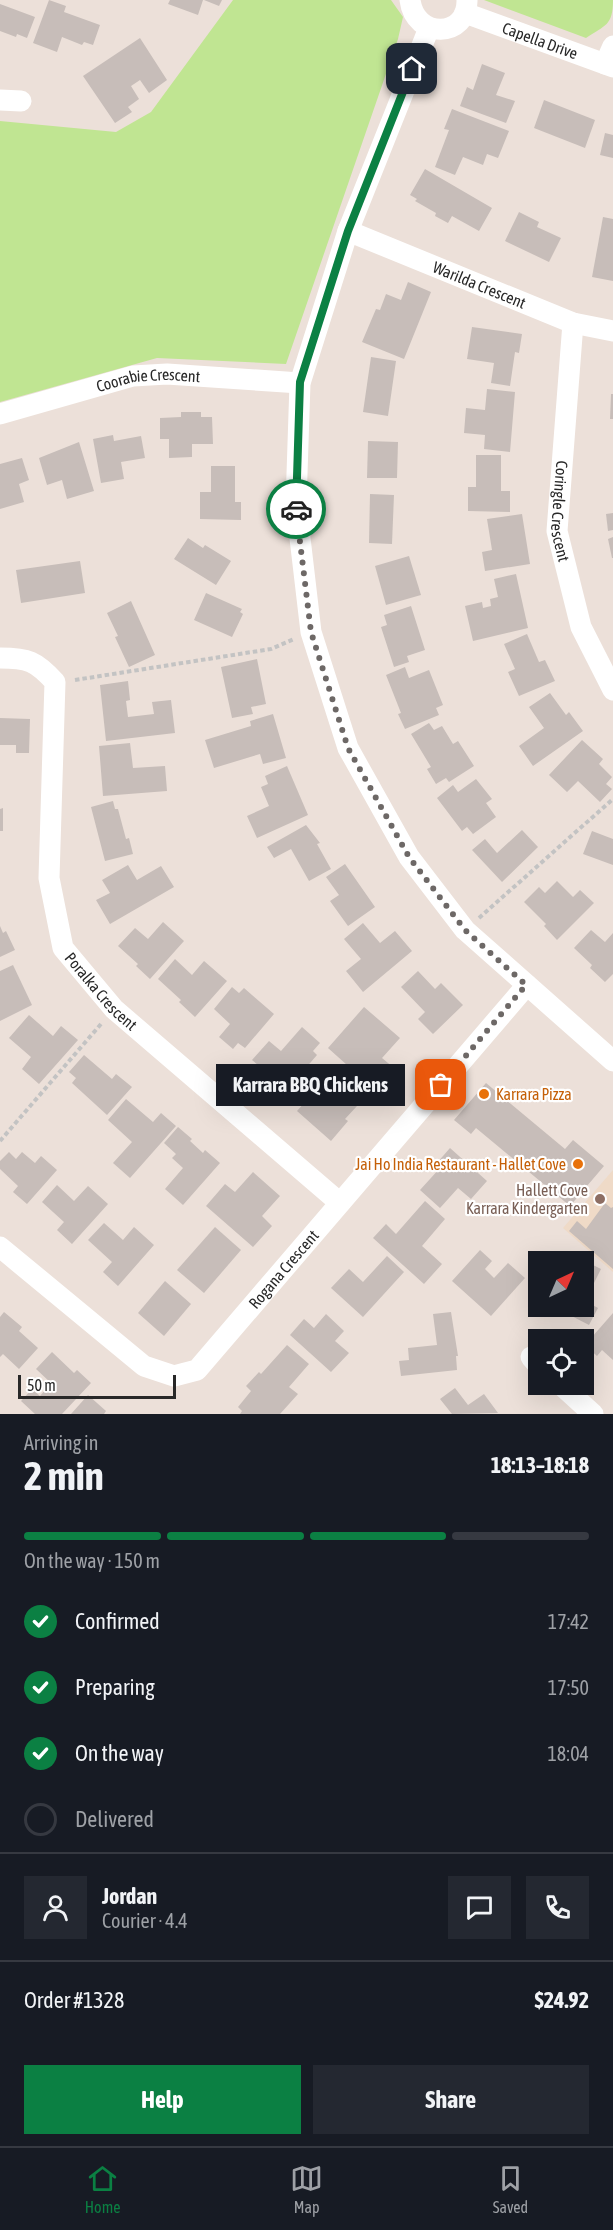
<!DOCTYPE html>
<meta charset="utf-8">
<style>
:root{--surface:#171b24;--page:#242831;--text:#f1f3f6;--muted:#9ea1a6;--line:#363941;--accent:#0b8043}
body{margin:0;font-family:"Asap Condensed",sans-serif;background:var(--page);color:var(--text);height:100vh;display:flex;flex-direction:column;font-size:22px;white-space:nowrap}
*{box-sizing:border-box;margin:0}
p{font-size:20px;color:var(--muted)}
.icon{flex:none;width:33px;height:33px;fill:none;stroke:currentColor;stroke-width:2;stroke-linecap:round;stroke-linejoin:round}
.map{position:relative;height:1414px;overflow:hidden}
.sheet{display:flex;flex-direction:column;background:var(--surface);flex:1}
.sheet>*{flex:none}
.needle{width:39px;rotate:44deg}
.buttons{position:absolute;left:528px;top:1251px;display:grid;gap:12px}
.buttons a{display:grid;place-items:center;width:66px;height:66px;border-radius:0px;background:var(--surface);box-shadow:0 6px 24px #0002;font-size:30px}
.scale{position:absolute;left:18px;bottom:15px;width:158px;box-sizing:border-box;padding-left:6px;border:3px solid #282828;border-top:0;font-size:16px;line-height:21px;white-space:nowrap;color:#282828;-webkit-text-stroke:4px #fff;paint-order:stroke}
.pin{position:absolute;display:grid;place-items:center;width:51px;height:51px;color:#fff;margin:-26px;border-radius:12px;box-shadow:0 3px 9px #0006}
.courier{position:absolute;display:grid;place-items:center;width:60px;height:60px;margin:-30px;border:4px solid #0b8043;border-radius:50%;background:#fff;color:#222;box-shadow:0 2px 8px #0007}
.bubble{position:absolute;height:42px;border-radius:0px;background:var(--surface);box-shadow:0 6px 24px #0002;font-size:20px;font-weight:700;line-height:42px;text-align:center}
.head em{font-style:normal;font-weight:700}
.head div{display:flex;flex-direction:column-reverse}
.head{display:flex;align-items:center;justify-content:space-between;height:102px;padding:0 24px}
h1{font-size:39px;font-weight:700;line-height:45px}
.bar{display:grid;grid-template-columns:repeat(4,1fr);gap:9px 6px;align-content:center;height:72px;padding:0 24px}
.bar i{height:8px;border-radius:4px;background:var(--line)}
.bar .on{background:var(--accent)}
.bar p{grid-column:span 4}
.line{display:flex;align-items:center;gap:15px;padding:0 24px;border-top:2px solid var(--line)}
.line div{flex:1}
.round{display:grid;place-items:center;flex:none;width:63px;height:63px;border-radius:0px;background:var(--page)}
ol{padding:0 24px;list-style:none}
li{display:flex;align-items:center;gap:18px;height:66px}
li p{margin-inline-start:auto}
li .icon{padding:6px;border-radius:50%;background:var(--accent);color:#fff;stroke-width:4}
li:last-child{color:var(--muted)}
li i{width:33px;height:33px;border:3px solid var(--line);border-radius:50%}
.cta{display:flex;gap:12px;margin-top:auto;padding:12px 24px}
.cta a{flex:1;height:69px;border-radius:0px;background:var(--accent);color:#fff;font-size:24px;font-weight:700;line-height:69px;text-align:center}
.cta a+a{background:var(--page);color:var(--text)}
.menu{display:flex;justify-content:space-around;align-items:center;height:84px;border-top:2px solid var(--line);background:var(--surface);font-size:16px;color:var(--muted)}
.menu a{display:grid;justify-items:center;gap:3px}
.menu .on{color:var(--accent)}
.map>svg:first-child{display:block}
.education{fill:#efdac7}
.green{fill:#c0e592}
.building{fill:#c7bdb9}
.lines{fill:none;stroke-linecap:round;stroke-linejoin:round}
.path{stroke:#c3c3c3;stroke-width:4;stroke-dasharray:4.5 3;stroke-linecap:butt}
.minor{stroke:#fff;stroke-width:21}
.done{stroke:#6d6866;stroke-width:6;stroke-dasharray:0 10.8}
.route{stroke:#0b8043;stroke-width:8}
.food-dot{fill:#e8710a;stroke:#fff;stroke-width:2}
.education-dot{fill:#8d6e63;stroke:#fff;stroke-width:2}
.labels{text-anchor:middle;stroke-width:4.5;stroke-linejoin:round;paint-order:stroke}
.street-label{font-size:16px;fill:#282828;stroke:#fff}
.food-label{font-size:16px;fill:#c56008;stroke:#fff;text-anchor:start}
.education-label{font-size:16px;fill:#785e54;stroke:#fff;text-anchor:end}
</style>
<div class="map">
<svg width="613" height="1414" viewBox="0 0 613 1414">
<rect width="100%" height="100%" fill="#ece0d9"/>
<path class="education" d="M613 1170V1272L563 1228Z"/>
<g class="green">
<path d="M233 0H391L403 17 398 39 286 364 157 358 0 402V121L116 132 151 112Z"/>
<path d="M484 0H613C613 26 605 25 586 38Z"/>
</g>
<g class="building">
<path d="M49 0 66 6 64 12 100 25 93 45 84 42 82 45 62 37 57 52 33 43Z"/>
<path d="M170 0H203L198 15 168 4Z"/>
<path d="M204 0H222L219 6Z"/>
<path d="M0 4 35 17 27 38 17 34 16 37 0 31Z"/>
<path d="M140 38 167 80 149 93 140 80 131 86 139 99 128 107 132 112 115 123 83 76Z"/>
<path d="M482 64 505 73 496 95 515 101 506 123 460 106 467 87 473 90Z"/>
<path d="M544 100 595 120 585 148 534 128Z"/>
<path d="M452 109 509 131 498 158 487 154 483 165 463 157 455 175 435 167 449 130 444 129Z"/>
<path d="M605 133 613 135V158L600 155Z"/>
<path d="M425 169 492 208 479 231 452 216 448 223 435 216 436 213 415 201 417 199 410 195Z"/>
<path d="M519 212 539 222 537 227 561 238 549 262 505 241Z"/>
<path d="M603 217 613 219V281L592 277Z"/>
<path d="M408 282 431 292 404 359 362 342 376 309 380 310 386 294 401 300Z"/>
<path d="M472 327 522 334 519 353 515 352 510 386 491 383 494 363 467 359Z"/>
<path d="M371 357 396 361 388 416 363 412Z"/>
<path d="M487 389 515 392 510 452 484 449 485 435 464 433 466 408 485 410Z"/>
<path d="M611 394H613V419H610Z"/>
<path d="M181 412H201V417H212L213 444H192V457L169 458V439H160V418L181 417Z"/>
<path d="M113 435 114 441 141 436 145 458 121 462 124 479 101 483 93 439Z"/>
<path d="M368 441 398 442 397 478H367Z"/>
<path d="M79 442 94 491 67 499 62 480 47 485 39 458Z"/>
<path d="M476 455H501V491H510V512L468 511V487H476Z"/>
<path d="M22 458 29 480 19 484 24 502 0 509V464Z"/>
<path d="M211 466H235V502H241V520L200 519V492H211Z"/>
<path d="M370 494 394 495 392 544 369 543Z"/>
<path d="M613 513V530L608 531 606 514Z"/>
<path d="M522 514 530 564 485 571 482 552 492 550 487 519Z"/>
<path d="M613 537V558H612L608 539Z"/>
<path d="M188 538 203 548 205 545 231 561 216 585 174 559Z"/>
<path d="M409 556 421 595 386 605 375 566Z"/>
<path d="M80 561 85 593 21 603 16 570Z"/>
<path d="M516 574 528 628 473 641 465 606 482 602 483 608 491 606 490 599 498 597 494 579Z"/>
<path d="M206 593 242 609 240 612 243 614 232 637 194 620Z"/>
<path d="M131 601 155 655 129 667 115 637 118 636 107 613Z"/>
<path d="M411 606 425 650 407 656 409 662 394 667 381 627 387 625 384 615Z"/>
<path d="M527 634 539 662 545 660 555 681 519 696 508 672 515 669 504 644Z"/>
<path d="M257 659 266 704 251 707 253 714 232 718 221 667Z"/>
<path d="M405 667 409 678 429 670 443 705 436 708 439 715 405 729 398 714 401 713 386 675Z"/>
<path d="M128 681 130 700 126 701 128 717 154 714 152 702 171 700 175 733 106 741 100 685Z"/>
<path d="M550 693 566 715 569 712 583 731 533 766 519 746 544 728 529 707Z"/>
<path d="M273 714 286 758 263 764 260 754 214 768 205 740 251 726 250 721Z"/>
<path d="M0 718 30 719 29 753H16V745H0Z"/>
<path d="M429 723 434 730 442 726 453 744 458 741 474 766 449 782 446 778 436 784 427 769 431 767 411 734Z"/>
<path d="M582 740 603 759 599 764 612 777 606 784 612 789 600 802 578 781 567 792 549 775Z"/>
<path d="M130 743 133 768 165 766 167 791 103 796 99 746Z"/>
<path d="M287 766 308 815 257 838 247 816 269 806 261 787 268 784 265 776Z"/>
<path d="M476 779 492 799 486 803 496 817 473 834 467 827 462 831 437 798 453 785 458 792Z"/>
<path d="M113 801 115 809H118L126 839 129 838 133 854 105 861 91 807Z"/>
<path d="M3 808V831H0V809Z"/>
<path d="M306 825 320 843 317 844 331 869 309 881 291 849 274 858 267 847Z"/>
<path d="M522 830 538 847 502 882 472 850 485 839 497 853Z"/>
<path d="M592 831 613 839V865L583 854Z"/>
<path d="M345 864 375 907 348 926 330 901 339 895 326 877Z"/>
<path d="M128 865 137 880 161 866 174 887 110 924 96 900 110 893 102 880Z"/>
<path d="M557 881 573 897 580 890 594 903 557 940 544 926 546 924 524 902 539 887 545 893Z"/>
<path d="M163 922 184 941 150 979 136 966 138 964 118 946 135 928 148 939Z"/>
<path d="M363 923 380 943 395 931 412 951 363 992 346 971 361 959 344 939Z"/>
<path d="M0 926 3 933 6 931 15 950 0 957Z"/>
<path d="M591 930 605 942 613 933V974L605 982 590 968 592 965 574 948Z"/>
<path d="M175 959 192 975 204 961 227 981 195 1017 179 1002 181 1000 158 979Z"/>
<path d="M13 965 32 1005 0 1021V971Z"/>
<path d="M418 971 435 989 441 983 463 1005 433 1034 418 1019 425 1012 401 987Z"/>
<path d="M232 987 239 993 244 988 274 1014 245 1048 238 1043 233 1049 219 1037 230 1024 214 1009Z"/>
<path d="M364 1007 400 1038 382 1058 394 1068 375 1090 328 1048Z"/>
<path d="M29 1015 53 1036 61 1026 78 1040 39 1084 22 1069 31 1057 9 1038Z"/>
<path d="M302 1027 320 1043 313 1051 317 1055 285 1092 267 1077 269 1074 252 1060 269 1041 281 1051Z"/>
<path d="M84 1055 112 1079 116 1074 132 1087 107 1115 72 1083 76 1078 69 1072Z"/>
<path d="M486 1083 565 1149 573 1140 604 1166 570 1206 476 1128 471 1134 454 1120Z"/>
<path d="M314 1092 330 1106 342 1092 357 1106 345 1119 348 1121 331 1141 297 1111Z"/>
<path d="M126 1099 153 1122 161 1113 176 1126 130 1178 113 1163 132 1142 108 1120Z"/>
<path d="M178 1127 192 1139 190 1141 203 1153 205 1150 220 1163 183 1205 165 1189 183 1168 172 1158 176 1154 164 1143Z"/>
<path d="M450 1148 487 1181 471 1199 458 1188 440 1208 420 1190 440 1168 436 1164Z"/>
<path d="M9 1152 16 1159 22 1152 35 1163 41 1156 57 1170 27 1204 13 1192 18 1186 0 1169V1161Z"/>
<path d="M253 1172 280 1196 262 1216 272 1226 253 1247 206 1206 225 1184 235 1192Z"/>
<path d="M57 1185 74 1201 88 1186 108 1204 72 1244 57 1230 64 1222 42 1202Z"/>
<path d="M425 1201 445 1219 422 1246 442 1264 424 1284 373 1238 386 1224 396 1234Z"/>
<path d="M605 1203 611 1208 613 1207V1269L569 1231 577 1221 586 1229Z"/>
<path d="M104 1223 123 1240 134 1227 154 1245 118 1286 103 1272 112 1262 88 1240Z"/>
<path d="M215 1227 241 1250 204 1293 177 1270Z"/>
<path d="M480 1250 492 1261 485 1269 494 1278 508 1263 525 1278 491 1316 452 1281Z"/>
<path d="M573 1255 601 1269 585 1301 598 1308 589 1325 558 1309 560 1306H584V1262H569Z"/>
<path d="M387 1256 404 1272 363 1317 331 1288 349 1269 363 1282Z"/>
<path d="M165 1281 191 1304 164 1336 138 1313Z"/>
<path d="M4 1312 22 1327 19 1331 38 1348 19 1369 3 1354 0 1357V1317Z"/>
<path d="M451 1312 458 1356H456L457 1370 401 1376 399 1361 409 1360 408 1348 437 1345 433 1314Z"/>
<path d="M613 1313V1360L602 1350 597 1356 585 1345Z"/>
<path d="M326 1314 344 1331 335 1341 349 1353 331 1372 290 1335 304 1319 314 1328Z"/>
<path d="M287 1345 309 1364 289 1387 298 1394 280 1414H240L242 1411 238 1407 251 1391 246 1386 259 1372 261 1374Z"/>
<path d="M52 1352 74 1373 77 1370 91 1383 62 1414H35L21 1401 32 1389 40 1396 51 1383 36 1369Z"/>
<path d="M455 1388 468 1405 484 1394 498 1413 452 1414 440 1399Z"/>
<path d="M88 1395 106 1411 104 1414H71Z"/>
</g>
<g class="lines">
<g class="path">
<path d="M75 680 271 649 294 639"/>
<path d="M479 918 613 799"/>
<path d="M0 1141 101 1024"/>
</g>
<g class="minor">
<path d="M410 0C415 40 468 38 467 0"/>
<path id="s1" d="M465 13 613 67"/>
<path d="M429 28 348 231 300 383 296 504 311 632 348 748 409 857 465 930 613 1061"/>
<path d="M605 64 613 46"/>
<path d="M0 100 21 101"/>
<path id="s2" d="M348 231 573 323 613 331"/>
<path id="s3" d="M573 323 557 531 581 627 613 690"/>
<path id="s4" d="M0 414 133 376 167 374 300 383"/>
<path id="s5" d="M0 658C28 658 36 661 55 682L49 878 63 948 114 1009 340 1203"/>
<path id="s6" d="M0 1247 144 1366 174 1376 197 1370 527 985"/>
<path d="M531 1357 538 1365"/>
<path d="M560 1384 593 1414"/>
</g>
</g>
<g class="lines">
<path class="done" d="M296 509 311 632 348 748 409 857 465 930 526 985 441 1085"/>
<path class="route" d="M296 509 300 382 348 231 412 69"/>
</g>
<g class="food-dot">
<circle cx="484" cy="1094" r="6"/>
<circle cx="578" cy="1164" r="6"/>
</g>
<circle class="education-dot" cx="600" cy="1199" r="6"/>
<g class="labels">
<g class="street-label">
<text dy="6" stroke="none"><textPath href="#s1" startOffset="80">Capella Drive</textPath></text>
<text dy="6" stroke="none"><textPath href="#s2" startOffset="142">Warilda Crescent</textPath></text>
<text dy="6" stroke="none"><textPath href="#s4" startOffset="153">Coorabie Crescent</textPath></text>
<text dy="6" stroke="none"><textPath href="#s3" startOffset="189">Coringle Crescent</textPath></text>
<text dy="6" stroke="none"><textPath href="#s5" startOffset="388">Poralka Crescent</textPath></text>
<text dy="6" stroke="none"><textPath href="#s6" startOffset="375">Rogana Crescent</textPath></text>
</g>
<g class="food-label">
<text x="496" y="1100">Karrara Pizza</text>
<text x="566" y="1170" text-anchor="end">Jai Ho India Restaurant - Hallet Cove</text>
</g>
<g class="education-label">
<text x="588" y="1196">Hallett Cove<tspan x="588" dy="18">Karrara Kindergarten</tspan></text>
</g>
</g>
</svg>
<div class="buttons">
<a><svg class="needle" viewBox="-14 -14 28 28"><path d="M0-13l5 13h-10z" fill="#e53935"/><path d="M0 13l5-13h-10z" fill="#9ea1a6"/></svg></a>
<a><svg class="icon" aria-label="locate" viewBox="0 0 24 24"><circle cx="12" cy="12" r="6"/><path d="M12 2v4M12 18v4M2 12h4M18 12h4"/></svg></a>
</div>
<div class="scale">50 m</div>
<div class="pin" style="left:441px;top:1085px;background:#ea580c"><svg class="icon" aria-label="bag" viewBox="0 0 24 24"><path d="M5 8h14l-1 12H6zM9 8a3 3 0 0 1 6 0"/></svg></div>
<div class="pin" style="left:412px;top:69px;background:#1f2937"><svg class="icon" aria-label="home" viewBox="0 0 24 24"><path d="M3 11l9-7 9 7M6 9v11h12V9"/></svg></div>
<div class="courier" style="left:296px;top:509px"><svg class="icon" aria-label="car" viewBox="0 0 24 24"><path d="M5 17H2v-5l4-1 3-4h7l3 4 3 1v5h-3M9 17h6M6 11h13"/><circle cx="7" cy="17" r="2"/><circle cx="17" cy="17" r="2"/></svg></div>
<div class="bubble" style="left:216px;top:1064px;width:189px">Karrara BBQ Chickens</div>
</div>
<section class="sheet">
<div class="head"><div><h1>2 min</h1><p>Arriving in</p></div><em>18:13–18:18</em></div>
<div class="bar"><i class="on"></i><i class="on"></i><i class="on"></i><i></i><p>On the way · 150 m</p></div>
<ol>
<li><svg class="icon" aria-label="check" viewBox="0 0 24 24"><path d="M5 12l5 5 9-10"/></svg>Confirmed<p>17:42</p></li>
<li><svg class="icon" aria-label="check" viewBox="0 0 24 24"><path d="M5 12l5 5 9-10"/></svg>Preparing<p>17:50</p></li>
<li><svg class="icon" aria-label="check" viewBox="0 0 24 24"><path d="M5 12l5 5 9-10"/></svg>On the way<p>18:04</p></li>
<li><i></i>Delivered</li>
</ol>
<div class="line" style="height:108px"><a class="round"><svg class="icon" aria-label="person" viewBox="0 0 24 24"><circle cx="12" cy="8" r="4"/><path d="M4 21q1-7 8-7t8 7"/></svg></a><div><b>Jordan</b><p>Courier · 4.4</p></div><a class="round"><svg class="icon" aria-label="chat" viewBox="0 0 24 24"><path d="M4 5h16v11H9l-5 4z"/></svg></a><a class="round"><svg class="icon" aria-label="phone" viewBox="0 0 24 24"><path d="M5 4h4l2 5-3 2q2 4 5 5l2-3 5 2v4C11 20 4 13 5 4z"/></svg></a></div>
<div class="line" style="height:78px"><div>Order #1328</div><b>$24.92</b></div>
<div class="cta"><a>Help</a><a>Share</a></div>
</section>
<nav class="menu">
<a class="on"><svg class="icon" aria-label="home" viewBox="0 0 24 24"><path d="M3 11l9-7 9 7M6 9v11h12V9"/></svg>Home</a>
<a><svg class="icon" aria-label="map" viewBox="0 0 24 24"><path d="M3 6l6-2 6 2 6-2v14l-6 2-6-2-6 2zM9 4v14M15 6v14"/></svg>Map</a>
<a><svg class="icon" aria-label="saved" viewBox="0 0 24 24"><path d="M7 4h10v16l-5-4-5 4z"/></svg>Saved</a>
</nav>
